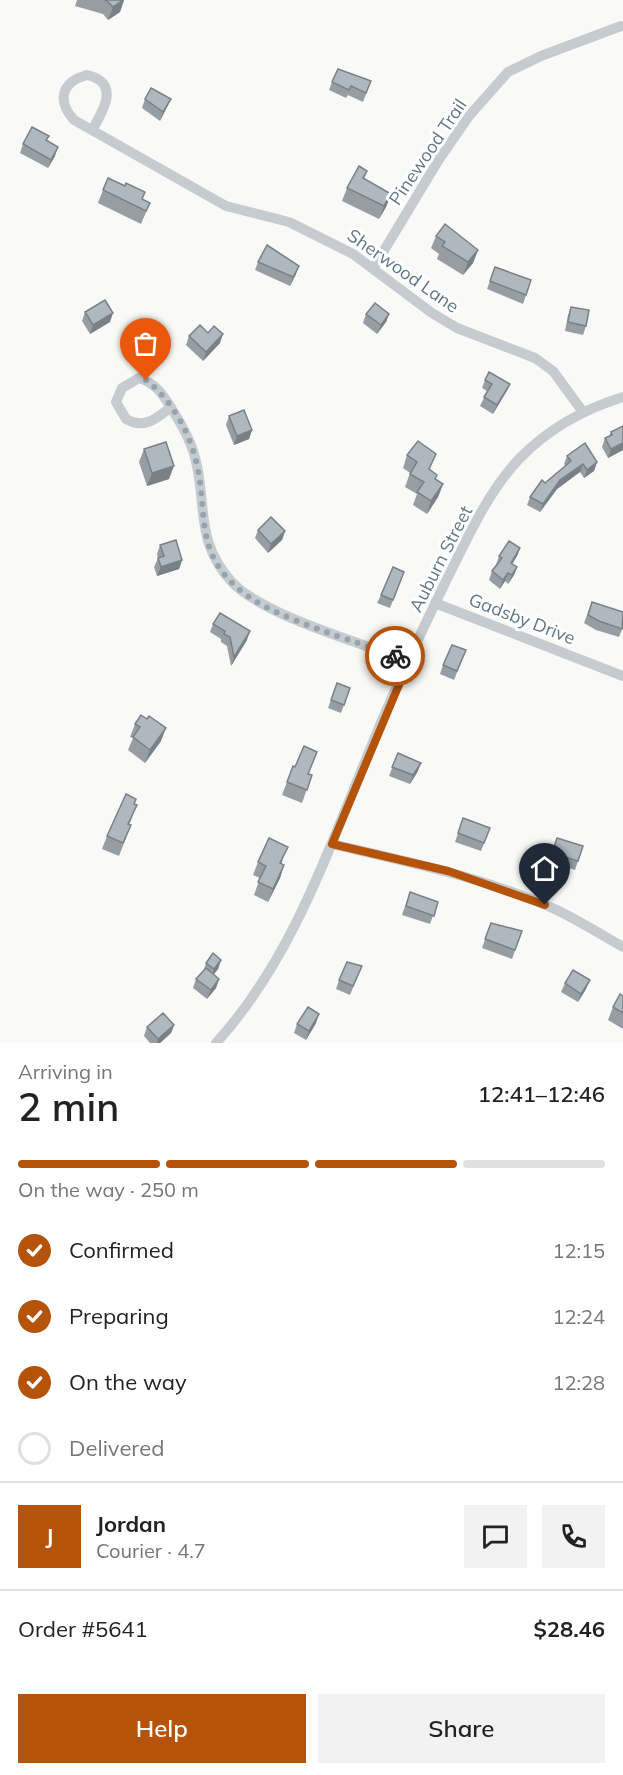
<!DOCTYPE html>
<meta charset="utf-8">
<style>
:root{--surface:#fff;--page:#f2f2f2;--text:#222;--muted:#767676;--line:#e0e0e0;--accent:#b45309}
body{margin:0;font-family:Mulish,sans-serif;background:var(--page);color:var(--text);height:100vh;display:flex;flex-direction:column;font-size:22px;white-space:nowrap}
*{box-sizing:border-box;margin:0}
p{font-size:20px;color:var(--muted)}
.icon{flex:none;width:33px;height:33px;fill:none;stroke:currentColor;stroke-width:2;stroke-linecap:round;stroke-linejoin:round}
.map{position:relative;height:1043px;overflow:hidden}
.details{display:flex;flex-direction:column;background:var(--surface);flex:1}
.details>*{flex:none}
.pin{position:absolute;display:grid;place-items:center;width:51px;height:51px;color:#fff;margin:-62px -26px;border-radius:50% 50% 50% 0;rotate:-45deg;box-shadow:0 0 6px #0007}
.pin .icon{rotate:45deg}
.courier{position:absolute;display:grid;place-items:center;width:60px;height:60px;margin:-30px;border:4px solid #b45309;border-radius:50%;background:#fff;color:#222;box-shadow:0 2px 8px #0007}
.head em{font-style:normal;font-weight:600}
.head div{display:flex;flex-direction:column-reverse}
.head{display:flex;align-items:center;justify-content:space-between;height:102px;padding:0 18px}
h1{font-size:39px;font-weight:600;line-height:45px}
.bar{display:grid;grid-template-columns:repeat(4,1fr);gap:9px 6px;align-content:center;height:72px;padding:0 18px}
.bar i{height:8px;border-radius:4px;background:var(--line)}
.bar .current{background:var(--accent)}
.bar p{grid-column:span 4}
.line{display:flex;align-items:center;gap:15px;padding:0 18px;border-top:2px solid var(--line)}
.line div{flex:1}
.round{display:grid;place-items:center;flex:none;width:63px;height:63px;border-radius:0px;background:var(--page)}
ol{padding:0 18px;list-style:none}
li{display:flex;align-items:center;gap:18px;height:66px}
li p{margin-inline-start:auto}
li .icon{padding:6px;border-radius:50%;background:var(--accent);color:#fff;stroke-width:4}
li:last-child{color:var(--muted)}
li i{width:33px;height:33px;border:3px solid var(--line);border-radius:50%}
.action{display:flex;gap:12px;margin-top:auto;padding:12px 18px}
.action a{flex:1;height:69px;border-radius:0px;background:var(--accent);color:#fff;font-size:24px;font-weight:600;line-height:69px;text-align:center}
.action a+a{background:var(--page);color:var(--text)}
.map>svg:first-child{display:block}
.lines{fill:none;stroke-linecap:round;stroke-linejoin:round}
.minor{stroke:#c6cbcf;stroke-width:10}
.wall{fill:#969ea4}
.shaded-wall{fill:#7a8186}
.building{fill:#afb8bf;stroke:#7a8186;stroke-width:1.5}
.done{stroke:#96a4ad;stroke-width:6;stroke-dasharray:0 10.8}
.route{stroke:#b45309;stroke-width:8}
.labels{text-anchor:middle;stroke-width:6;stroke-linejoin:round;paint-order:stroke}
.street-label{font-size:18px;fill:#617685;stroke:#fff}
</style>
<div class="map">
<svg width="623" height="1043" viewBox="0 0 623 1043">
<rect width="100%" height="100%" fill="#f9f9f7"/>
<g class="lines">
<g class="minor">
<path d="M92 130C103 111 121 83 87 75 61 82 57 101 74 120L226 206 289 222 353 254 432 313 457 328 535 358 553 371 583 412"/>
<path d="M374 267 438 161 469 116 508 72 541 56 621 26"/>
<path d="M171 407C157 418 144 430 126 419L116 402 122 388 139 378C155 383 163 394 171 408 183 426 193 444 197 466 206 510 197 543 231 581 261 615 364 644 409 661"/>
<path d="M435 603 623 676"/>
<path d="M332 844C409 862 487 878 559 911 581 922 602 935 623 947"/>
<path d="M216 1043C287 965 323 865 362 769 387 706 415 644 445 583 466 541 487 493 519 459 548 429 584 409 623 397"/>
</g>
</g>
<g class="wall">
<path d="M77 0H124L120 12 108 20 103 14 75 6Z"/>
<path d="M371 81 363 102 348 95 346 98 329 90 332 82Z"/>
<path d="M145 99H171L160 121 142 108Z"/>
<path d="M47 141 55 156 48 168 20 153 23 144Z"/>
<path d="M367 171 364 179 391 194 386 207 379 219 342 201 347 188Z"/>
<path d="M103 190 150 203 141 224 98 203Z"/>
<path d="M436 236 478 250 473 263 463 275 437 259 439 254 431 248Z"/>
<path d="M258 262 296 274 290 286 255 270Z"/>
<path d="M495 267 531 280 523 304 487 289Z"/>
<path d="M571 307 586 326 583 335 565 331 568 315Z"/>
<path d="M85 312 110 322 90 334 82 321Z"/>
<path d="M366 314H389L386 322 377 334 363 323Z"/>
<path d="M189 336 220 343 203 361 186 345Z"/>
<path d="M485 380 510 384 506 392 493 414 480 406 487 391 482 388Z"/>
<path d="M229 416 252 430 249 439 234 445 226 425Z"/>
<path d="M623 426V450L608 458 602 447 605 438 609 436 611 432Z"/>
<path d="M144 449 169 479 147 486 139 462Z"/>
<path d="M407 455 430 470 436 479 443 484 438 497 427 514 413 505 417 494 405 487 410 473 403 468Z"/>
<path d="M567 456 597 462 594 471 584 478 580 472 557 489 540 512 527 505 530 497 566 466 564 464Z"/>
<path d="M258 530 285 531 282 540 268 553 255 538Z"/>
<path d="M160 545 182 560 179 569 157 576 154 567 158 558 157 554Z"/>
<path d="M520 548 517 556 512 564 517 567 514 575 508 584 505 581 500 589 489 580 492 571 496 565 499 556Z"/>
<path d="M404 572 390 608 377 603 381 595Z"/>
<path d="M592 602 623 627 619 637 596 630 584 623Z"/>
<path d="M213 624 247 640 231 666 227 646 221 642V639L210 632Z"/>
<path d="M466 650 454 680 440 674 443 665Z"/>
<path d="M337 683 350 688 341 713 328 708Z"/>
<path d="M147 719 161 741 145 763 128 750 133 738 130 737 135 724Z"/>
<path d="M398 753 418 771 410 784 389 776Z"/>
<path d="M293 766 312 775 302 803 282 795Z"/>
<path d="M135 804 132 818 129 825H131L119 856 102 849 107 836Z"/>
<path d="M463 818 490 828 481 851 455 842Z"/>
<path d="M557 838 583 846 575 870 549 861Z"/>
<path d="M283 860 281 864 284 865 280 878 268 902 254 895 260 878 253 875 258 862Z"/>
<path d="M410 892 438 902 430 924 402 915Z"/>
<path d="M491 923 522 931 512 959 482 948Z"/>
<path d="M221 960 218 969 214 974 219 979 216 988 207 999 193 988 196 979 203 972 206 963Z"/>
<path d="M362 966 350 995 336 989 339 980Z"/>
<path d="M565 983 586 989 578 1002 561 992Z"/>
<path d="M623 996V1029L608 1020 613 1007Z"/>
<path d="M316 1023 306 1040 294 1033 297 1024Z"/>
<path d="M174 1025 171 1033 160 1043H150L144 1036 147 1027Z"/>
</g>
<g class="shaded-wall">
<path d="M123 0H124L120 12 108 20 113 7Z"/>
<path d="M171 99 160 121 163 112Z"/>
<path d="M58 147 55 156 48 168 51 160Z"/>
<path d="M391 194 386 207 379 219 384 206Z"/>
<path d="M478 250 473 263 463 275 468 262Z"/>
<path d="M299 266 296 274 290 286 293 277Z"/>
<path d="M113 313 110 322 90 334 93 325Z"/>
<path d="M389 314 386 322 377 334 381 325Z"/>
<path d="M223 334 220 343 203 361 206 352Z"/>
<path d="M510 384 506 392 493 414 497 405Z"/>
<path d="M252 430 249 439 234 445 237 436Z"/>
<path d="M623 443V450L608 458 611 449Z"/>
<path d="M597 462 594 471 584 478 587 470Z"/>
<path d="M583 464 580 472 557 489 540 512 543 504 560 480Z"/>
<path d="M174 466 169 479 147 486 152 473Z"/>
<path d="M443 484 438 497 427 514 431 501Z"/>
<path d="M285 531 282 540 268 553 271 544Z"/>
<path d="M520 548 517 556 508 571 511 563Z"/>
<path d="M182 560 179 569 157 576 161 567Z"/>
<path d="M517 567 514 575 508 584 512 575Z"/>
<path d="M508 573 505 581 500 589 503 580Z"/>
<path d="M250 631 247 640 231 666 234 657Z"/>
<path d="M166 728 161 741 145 763 150 750Z"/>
<path d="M421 763 418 771 410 784 413 775Z"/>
<path d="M284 865 280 878 268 902 273 889Z"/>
<path d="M221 960 218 969 211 978 214 969Z"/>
<path d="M219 979 216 988 207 999 211 990Z"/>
<path d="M590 980 586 989 578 1002 581 994Z"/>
<path d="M319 1014 316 1023 306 1040 309 1031Z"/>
<path d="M174 1025 171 1033 160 1043H157L158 1039Z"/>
</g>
<g class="building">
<path d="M105 0H123L113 7 107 1Z"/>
<path d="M338 69 371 81 366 93 351 86 349 90 332 82Z"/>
<path d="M151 88 171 99 163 112 145 99Z"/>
<path d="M32 127 49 136 46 140 58 147 51 160 23 144Z"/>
<path d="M359 166 367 171 363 178 391 194 384 206 347 188Z"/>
<path d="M108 178 125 186 126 183 145 192 142 199 150 203 146 211 103 190Z"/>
<path d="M445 224 478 250 468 262 442 246 445 242 436 236Z"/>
<path d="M267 245 299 266 293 277 258 262Z"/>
<path d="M495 267 531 280 526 295 490 281Z"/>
<path d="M105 300 113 313 93 325 85 312Z"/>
<path d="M375 303 389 314 381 325 366 314Z"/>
<path d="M571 307 589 310 586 326 568 322Z"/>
<path d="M200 325 208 333 214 326 223 334 206 352 189 336Z"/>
<path d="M489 372 510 384 497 405 484 397 492 384 485 380Z"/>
<path d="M244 410 252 430 237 436 229 416Z"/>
<path d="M623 426V443L611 449 605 438 612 435 611 432Z"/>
<path d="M418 441 436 454 429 469 437 475 435 479 443 484 431 501 417 492 424 482 410 474 417 462 407 455Z"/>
<path d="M166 442 174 466 152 473 144 449Z"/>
<path d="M585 443 597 462 587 470 583 464 560 480 543 504 530 497 542 480 545 483 571 461 567 456Z"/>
<path d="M271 517 285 531 271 544 258 530Z"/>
<path d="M176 540 182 560 161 567 158 558 164 556 160 545Z"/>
<path d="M509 541 520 548 511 563 517 567 512 575 508 573 503 580 492 571 502 558 499 556Z"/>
<path d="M393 567 404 572 393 600 381 595Z"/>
<path d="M592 602 623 612 622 629 599 621 588 615Z"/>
<path d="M220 613 250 631 234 657 230 637 224 634 225 631 213 624Z"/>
<path d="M452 645 466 650 457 671 443 665Z"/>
<path d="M337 683 350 688 344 705 331 700Z"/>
<path d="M141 715 147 719 149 716 166 728 150 750 133 737 140 727 135 724Z"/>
<path d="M304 746 317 752 308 774 312 775 307 790 287 782 293 766 295 767Z"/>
<path d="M398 753 421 763 413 775 392 767Z"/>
<path d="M126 794 136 799 134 804 137 805 128 824 131 825 123 843 107 836Z"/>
<path d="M463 818 490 828 484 843 458 833Z"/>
<path d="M269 838 288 847 280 863 284 865 273 889 258 882 266 866 258 862Z"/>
<path d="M557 838 583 846 578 861 552 853Z"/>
<path d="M410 892 438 902 434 916 406 906Z"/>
<path d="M491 923 522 931 515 950 485 939Z"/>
<path d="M213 953 221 960 214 969 206 963Z"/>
<path d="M347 962 362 966 353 986 339 980Z"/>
<path d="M206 968 219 979 211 990 196 979Z"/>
<path d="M573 970 590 980 581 994 565 983Z"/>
<path d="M620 994 623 996V1013L613 1007Z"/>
<path d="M308 1007 319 1014 309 1031 297 1024Z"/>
<path d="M163 1013 174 1025 158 1039 147 1027Z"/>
</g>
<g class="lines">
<path class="done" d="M146 380C172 400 190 433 197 465 208 514 194 552 240 590 272 618 353 640 395 656"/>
<path class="route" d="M395 656 409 661 332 844 448 871 545 905"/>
</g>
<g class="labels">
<g class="street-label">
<text transform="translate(428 152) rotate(-56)" y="6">Pinewood Trail</text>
<text transform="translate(403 271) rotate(35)" y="6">Sherwood Lane</text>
<text transform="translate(441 559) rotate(-63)" y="6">Auburn Street</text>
<text transform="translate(522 619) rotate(21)" y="6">Gadsby Drive</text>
</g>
</g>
</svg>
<div class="pin" style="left:146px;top:380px;background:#ea580c"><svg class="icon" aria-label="bag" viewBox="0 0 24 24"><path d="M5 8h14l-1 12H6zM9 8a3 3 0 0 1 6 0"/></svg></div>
<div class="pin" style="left:545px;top:905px;background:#1f2937"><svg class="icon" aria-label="home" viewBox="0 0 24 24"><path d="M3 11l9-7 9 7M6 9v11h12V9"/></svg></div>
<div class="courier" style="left:395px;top:656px"><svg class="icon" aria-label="bike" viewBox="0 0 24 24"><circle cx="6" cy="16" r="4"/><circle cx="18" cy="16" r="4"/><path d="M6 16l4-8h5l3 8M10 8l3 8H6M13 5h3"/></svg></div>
</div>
<section class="details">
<div class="head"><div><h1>2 min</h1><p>Arriving in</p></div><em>12:41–12:46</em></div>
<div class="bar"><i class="current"></i><i class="current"></i><i class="current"></i><i></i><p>On the way · 250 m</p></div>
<ol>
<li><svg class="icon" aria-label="check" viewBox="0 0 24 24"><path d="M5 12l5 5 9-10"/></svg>Confirmed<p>12:15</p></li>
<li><svg class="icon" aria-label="check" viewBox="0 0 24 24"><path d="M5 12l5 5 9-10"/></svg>Preparing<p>12:24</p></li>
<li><svg class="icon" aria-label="check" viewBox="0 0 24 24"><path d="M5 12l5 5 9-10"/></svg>On the way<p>12:28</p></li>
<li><i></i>Delivered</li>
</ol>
<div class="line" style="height:108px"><b class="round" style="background:var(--accent);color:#fff">J</b><div><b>Jordan</b><p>Courier · 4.7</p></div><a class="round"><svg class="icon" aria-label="chat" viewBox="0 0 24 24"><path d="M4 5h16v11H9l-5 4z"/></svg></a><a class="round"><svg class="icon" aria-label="phone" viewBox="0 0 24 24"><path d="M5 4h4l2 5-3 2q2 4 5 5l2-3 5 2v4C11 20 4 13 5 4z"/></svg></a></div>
<div class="line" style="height:78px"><div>Order #5641</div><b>$28.46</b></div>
<div class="action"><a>Help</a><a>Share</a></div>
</section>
